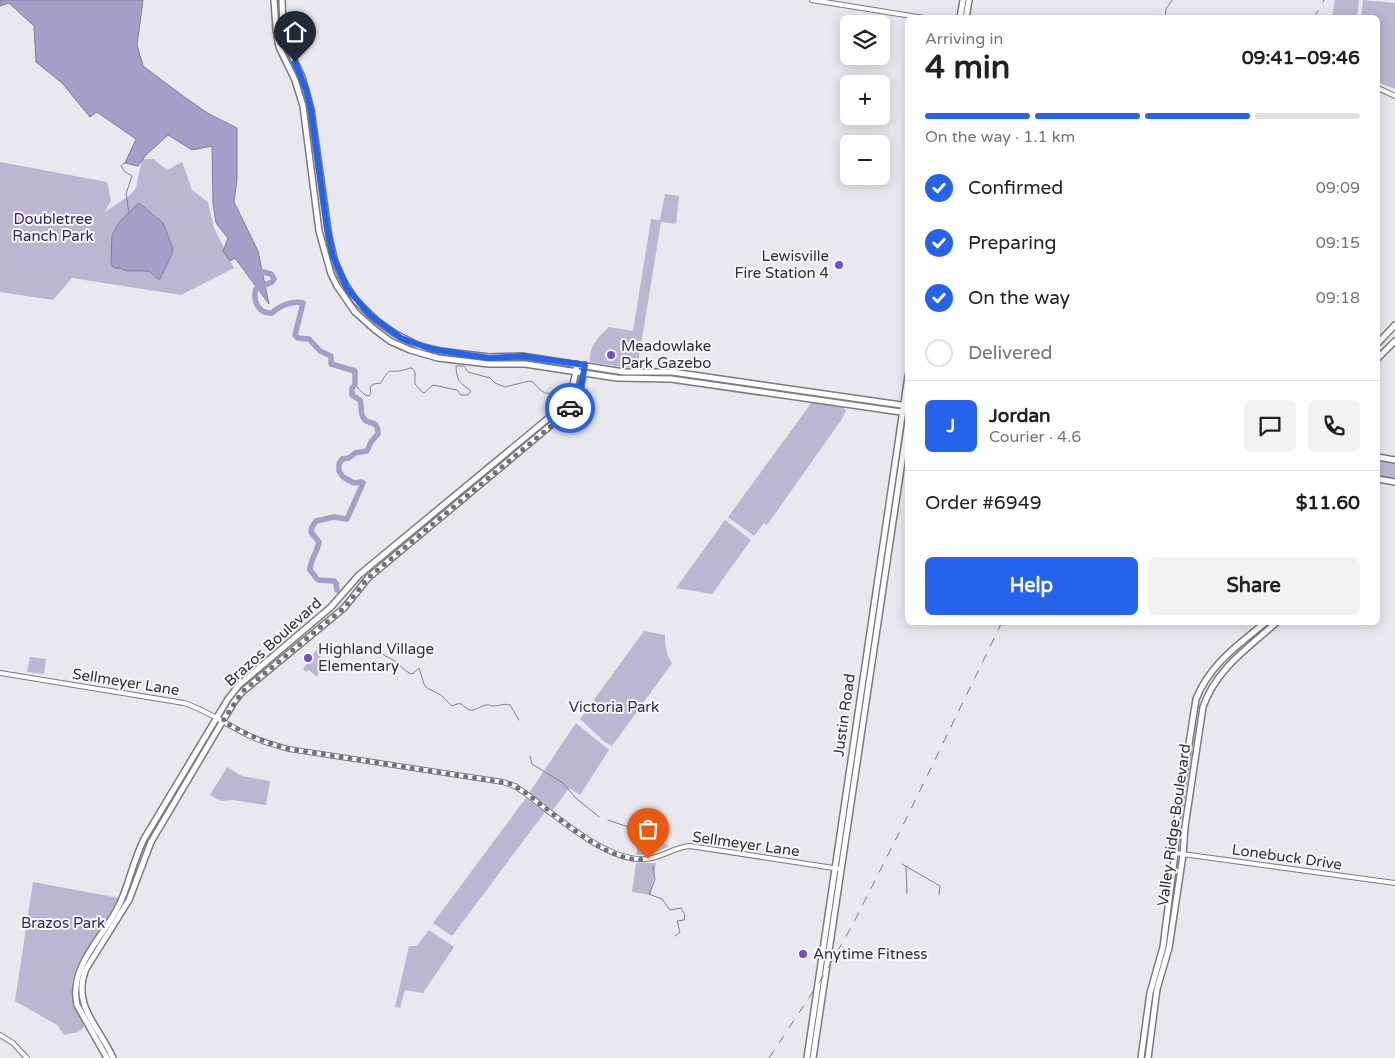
<!DOCTYPE html>
<meta charset="utf-8">
<style>
:root{--surface:#fff;--page:#f2f2f2;--text:#202124;--muted:#757577;--line:#e0e0e0;--accent:#2563eb}
body{margin:0;font-family:"Varela Round",sans-serif;background:var(--page);color:var(--text);height:100vh;display:flex;flex-direction:column;font-size:19px;white-space:nowrap}
*{box-sizing:border-box;margin:0}
p{font-size:16px;color:var(--muted)}
.icon{flex:none;width:28px;height:28px;fill:none;stroke:currentColor;stroke-width:2;stroke-linecap:round;stroke-linejoin:round}
.map{position:relative;flex:1;overflow:hidden}
.drawer{position:absolute;left:905px;top:15px;width:475px;height:610px;display:flex;flex-direction:column;background:var(--surface);border-radius:8px;box-shadow:0 2px 12px #0003}
.drawer>*{flex:none}
.tools{position:absolute;left:840px;top:15px;display:grid;gap:10px}
.tools a{display:grid;place-items:center;width:50px;height:50px;border-radius:8px;background:var(--surface);box-shadow:0 2px 12px #0003;font-size:25px}
.pin{position:absolute;display:grid;place-items:center;width:42px;height:42px;color:#fff;margin:-51px -21px;border-radius:50% 50% 50% 0;rotate:-45deg;box-shadow:0 0 5px #0007}
.pin .icon{rotate:45deg}
.courier{position:absolute;display:grid;place-items:center;width:50px;height:50px;margin:-25px;border:4px solid #2563eb;border-radius:50%;background:#fff;color:#222;box-shadow:0 1px 6px #0007}
.summary em{font-style:normal;font-weight:700}
.summary div{display:flex;flex-direction:column-reverse}
.summary{display:flex;align-items:center;justify-content:space-between;height:85px;padding:0 20px}
h1{font-size:32px;font-weight:700;line-height:38px}
.bar{display:grid;grid-template-columns:repeat(4,1fr);gap:8px 5px;align-content:center;height:60px;padding:0 20px}
.bar i{height:6px;border-radius:4px;background:var(--line)}
.bar .on{background:var(--accent)}
.bar p{grid-column:span 4}
.line{display:flex;align-items:center;gap:12px;padding:0 20px;border-top:1px solid var(--line)}
.line div{flex:1}
.round{display:grid;place-items:center;flex:none;width:52px;height:52px;border-radius:8px;background:var(--page)}
ol{padding:0 20px;list-style:none}
li{display:flex;align-items:center;gap:15px;height:55px}
li p{margin-inline-start:auto}
li .icon{padding:5px;border-radius:50%;background:var(--accent);color:#fff;stroke-width:4}
li:last-child{color:var(--muted)}
li i{width:28px;height:28px;border:2px solid var(--line);border-radius:50%}
.action{display:flex;gap:10px;margin-top:auto;padding:10px 20px}
.action a{flex:1;height:58px;border-radius:8px;background:var(--accent);color:#fff;font-size:20px;font-weight:700;line-height:58px;text-align:center}
.action a+a{background:var(--page);color:var(--text)}
.map>svg:first-child{display:block}
.green{fill:#bbb6d2}
.water{fill:#a69ec9;stroke:#837d9c}
.lines{fill:none;stroke-linecap:round;stroke-linejoin:round}
.stream{stroke:#837d9c;stroke-width:1}
.river{stroke:#a69ec9;stroke-width:5.5}
.minor-casing{stroke:#7b7a7f;stroke-width:6}
.major-casing{stroke:#7b7a7f;stroke-width:8}
.minor{stroke:#fff;stroke-width:4}
.major{stroke:#fff;stroke-width:5}
.rail{stroke:#7c7b7e;stroke-width:1;stroke-dasharray:9 9;stroke-linecap:butt}
.done{stroke:#727174;stroke-width:5;stroke-dasharray:0 9}
.route{stroke:#2563eb;stroke-width:6}
.poi-dot{fill:#734ec7;stroke:#f7f6fb;stroke-width:2}
.labels{text-anchor:middle;stroke-width:4;stroke-linejoin:round;paint-order:stroke}
.park-label{font-size:15px;fill:#36265c;stroke:#f7f6fb}
.poi-label{font-size:15px;fill:#323133;stroke:#f7f6fb;text-anchor:start}
.street-label{font-size:15px;fill:#323133;stroke:#f7f6fb}
</style>
<div class="map">
<svg width="1395" height="1058" viewBox="0 0 1395 1058">
<rect width="100%" height="100%" fill="#e9e8ee"/>
<g class="green">
<path d="M1335 0H1359L1357 17H1332Z"/>
<path d="M1363 0 1395 3V89L1378 82V18L1361 17Z"/>
<path d="M142 159H153L167 170 182 162 192 190 208 202 214 228 234 268 181 295 72 278 53 300 0 292V162L107 182 111 200 105 212 130 195 136 188Z"/>
<path d="M665 194 679 196 676 224 661 222 637 369 590 362C588 348 598 337 609 327L633 331 651 219 660 220Z"/>
<path d="M812 402 841 406 846 410 842 419 767 525 764 523 754 536 728 517Z"/>
<path d="M1378 460 1395 462V480L1378 478Z"/>
<path d="M725 520 751 540 712 594 676 588Z"/>
<path d="M644 631 665 635C665 646 666 654 672 663L612 746 605 742 580 719Z"/>
<path d="M318 648 323 651 320 657 323 660 317 677 309 670 306 672 303 669Z"/>
<path d="M30 657 46 659 44 674 27 672Z"/>
<path d="M576 723 609 750 580 795 569 788 553 810 529 793Z"/>
<path d="M227 767 242 776 270 781 266 805 232 800 221 801 210 795Z"/>
<path d="M526 798 545 812 452 936 433 923Z"/>
<path d="M640 833 654 836 669 846 653 854 636 855Z"/>
<path d="M636 863H656L651 895 632 892Z"/>
<path d="M33 882 119 898C113 909 107 920 99 931 88 949 71 967 72 990 72 1004 79 1014 84 1026 80 1035 71 1032 64 1035L57 1025 15 1001Z"/>
<path d="M429 930 454 947 423 993 405 990 400 1008 395 1007 409 946H417Z"/>
</g>
<g class="water">
<path d="M0 0H143L137 45 143 66 183 96 209 114 237 128V179L234 202 258 251 269 304 235 258 230 261 223 251 228 238 216 223 213 203 212 146 192 150 168 135 146 155 138 166 125 163 136 139 97 112 90 117 62 83 36 62 34 26 9 3 0 6Z"/>
<path d="M139 203 163 223 173 249 172 254 160 279H158L149 271H127L120 268H115L112 266 111 260 112 235 120 221Z"/>
</g>
<g class="lines">
<g class="stream">
<path d="M1165 18 1166 9 1172 0"/>
<path d="M126 162 121 166 124 171 132 176 126 194 129 213"/>
<path d="M355 385 365 395 369 396 371 393 370 387 374 384 381 383C391 365 388 374 404 370 407 369 409 368 412 368L415 372V384L422 392 424 393 433 385 457 390 461 395H468L471 391C460 382 457 383 456 366H464L468 372 490 378 495 383 505 387 529 381 533 382C548 400 545 389 563 396"/>
<path d="M379 643V651C384 656 388 657 393 660 401 664 401 670 412 674L419 668 424 684 427 688 441 695 452 706C464 700 461 707 470 710 475 711 481 706 486 705 490 704 489 706 494 706 500 706 502 703 510 705L519 720"/>
<path d="M530 756 532 764 563 783 576 798 599 817"/>
<path d="M608 820 631 828 652 840 653 854"/>
<path d="M902 864 940 886 939 895"/>
<path d="M653 866 655 880 649 894 662 899 670 910 681 908 685 915 684 920 677 921 680 932 675 936"/>
<path d="M906 866 907 893"/>
</g>
<path class="river" d="M255 270 271 274 274 279 272 282 256 289C252 301 259 314 272 313 279 306 293 300 303 303L295 335 298 338 309 339 320 351 331 356V364L355 371V385L352 388V395L360 400C362 405 360 412 363 417 367 427 378 417 378 434L371 442 367 451 355 453 349 458 342 459 339 464V471L343 477 354 483 361 482 363 483 347 519 334 517 316 521 312 527 311 532 319 542C317 553 310 560 310 570L318 580 334 581 336 583 337 590"/>
<defs>
<g id="minor">
<path d="M812 0 924 18"/>
<path d="M1378 88 1395 96"/>
<path d="M0 673 184 703C206 710 224 723 244 733 258 741 274 745 289 749L503 782 515 786 525 793C555 815 608 863 646 859 662 858 674 847 690 846L840 869"/>
<path d="M1175 853 1395 883"/>
<path d="M0 1035 13 1043 27 1058"/>
</g>
<g id="major">
<path d="M274 0 276 29 279 47 295 80 303 106 319 231 331 274 337 286 355 312 374 329 390 341 410 350 438 358 489 364H525L617 378 671 379 908 413"/>
<path d="M282 0 283 28 287 45 302 77 311 109 329 237 335 262 344 282 356 301 377 321 394 333 419 346 440 351 489 357 522 356 624 372H672L908 406"/>
<path d="M960 18 963 0"/>
<path d="M966 18 969 0"/>
<path d="M1378 343 1395 325"/>
<path d="M1378 358 1395 341"/>
<path d="M1378 457 1395 460"/>
<path d="M1378 479 1395 482"/>
<path d="M107 1058 77 1005C68 964 106 936 121 901 130 880 134 859 144 839L228 699 239 685 331 607 359 575 557 411C572 395 574 384 577 364"/>
<path d="M113 1058C100 1027 71 1006 86 969L129 900 151 842 234 702 242 692 344 608 368 578 568 411 580 390 585 365"/>
<path d="M807 1058 908 376"/>
<path d="M813 1058 908 421"/>
<path d="M1141 1058 1150 993 1163 947 1175 853 1176 826 1196 699C1210 664 1238 645 1266 622"/>
<path d="M1148 1058 1157 989 1169 948 1183 855 1185 827 1203 707C1216 669 1248 648 1277 622"/>
</g>
</defs>
<use href="#minor" class="minor-casing"/>
<use href="#major" class="major-casing"/>
<use href="#minor" class="minor"/>
<use href="#major" class="major"/>
<g class="rail">
<path d="M1314 18 1324 0"/>
<path d="M769 1058 824 975 852 926 910 811 1002 622"/>
</g>
</g>
<g class="lines">
<path class="done" d="M570 408 563 416 368 578 344 608 242 692 223 721C244 733 265 743 289 749L508 783C520 788 530 796 540 804 569 825 610 864 648 859"/>
<path class="route" d="M295 62 306 89 311 110 327 226 333 256 347 288 370 315 401 338 431 349 489 358 522 356 585 365 580 390 570 408"/>
</g>
<g class="poi-dot">
<circle cx="839" cy="265" r="5"/>
<circle cx="611" cy="355" r="5"/>
<circle cx="308" cy="658" r="5"/>
<circle cx="803" cy="954" r="5"/>
</g>
<g class="labels">
<g class="park-label">
<text x="53" y="224">Doubletree<tspan x="53" dy="17">Ranch Park</tspan></text>
<text x="614" y="712">Victoria Park</text>
<text x="63" y="928">Brazos Park</text>
</g>
<g class="poi-label">
<text x="829" y="261" text-anchor="end">Lewisville<tspan x="829" dy="17">Fire Station 4</tspan></text>
<text x="621" y="351">Meadowlake<tspan x="621" dy="17">Park Gazebo</tspan></text>
<text x="318" y="654">Highland Village<tspan x="318" dy="17">Elementary</tspan></text>
<text x="813" y="959">Anytime Fitness</text>
</g>
<g class="street-label">
<text transform="translate(273 642) rotate(-42)" y="5">Brazos Boulevard</text>
<text transform="translate(126 682) rotate(9)" y="5">Sellmeyer Lane</text>
<text transform="translate(844 715) rotate(-82)" y="5">Justin Road</text>
<text transform="translate(1174 825) rotate(-82)" y="5">Valley Ridge Boulevard</text>
<text transform="translate(746 844) rotate(8)" y="5">Sellmeyer Lane</text>
<text transform="translate(1287 857) rotate(8)" y="5">Lonebuck Drive</text>
</g>
</g>
</svg>
<div class="tools">
<a><svg class="icon" aria-label="layers" viewBox="0 0 24 24"><path d="M12 4l9 5-9 5-9-5zM3 14l9 5 9-5"/></svg></a>
<a>+</a>
<a>−</a>
</div>
<div class="pin" style="left:648px;top:859px;background:#ea580c"><svg class="icon" aria-label="bag" viewBox="0 0 24 24"><path d="M5 8h14l-1 12H6zM9 8a3 3 0 0 1 6 0"/></svg></div>
<div class="pin" style="left:295px;top:62px;background:#1f2937"><svg class="icon" aria-label="home" viewBox="0 0 24 24"><path d="M3 11l9-7 9 7M6 9v11h12V9"/></svg></div>
<div class="courier" style="left:570px;top:408px"><svg class="icon" aria-label="car" viewBox="0 0 24 24"><path d="M5 17H2v-5l4-1 3-4h7l3 4 3 1v5h-3M9 17h6M6 11h13"/><circle cx="7" cy="17" r="2"/><circle cx="17" cy="17" r="2"/></svg></div>
<section class="drawer">
<div class="summary"><div><h1>4 min</h1><p>Arriving in</p></div><em>09:41–09:46</em></div>
<div class="bar"><i class="on"></i><i class="on"></i><i class="on"></i><i></i><p>On the way · 1.1 km</p></div>
<ol>
<li><svg class="icon" aria-label="check" viewBox="0 0 24 24"><path d="M5 12l5 5 9-10"/></svg>Confirmed<p>09:09</p></li>
<li><svg class="icon" aria-label="check" viewBox="0 0 24 24"><path d="M5 12l5 5 9-10"/></svg>Preparing<p>09:15</p></li>
<li><svg class="icon" aria-label="check" viewBox="0 0 24 24"><path d="M5 12l5 5 9-10"/></svg>On the way<p>09:18</p></li>
<li><i></i>Delivered</li>
</ol>
<div class="line" style="height:90px"><b class="round" style="background:var(--accent);color:#fff">J</b><div><b>Jordan</b><p>Courier · 4.6</p></div><a class="round"><svg class="icon" aria-label="chat" viewBox="0 0 24 24"><path d="M4 5h16v11H9l-5 4z"/></svg></a><a class="round"><svg class="icon" aria-label="phone" viewBox="0 0 24 24"><path d="M5 4h4l2 5-3 2q2 4 5 5l2-3 5 2v4C11 20 4 13 5 4z"/></svg></a></div>
<div class="line" style="height:65px"><div>Order #6949</div><b>$11.60</b></div>
<div class="action"><a>Help</a><a>Share</a></div>
</section>
</div>
